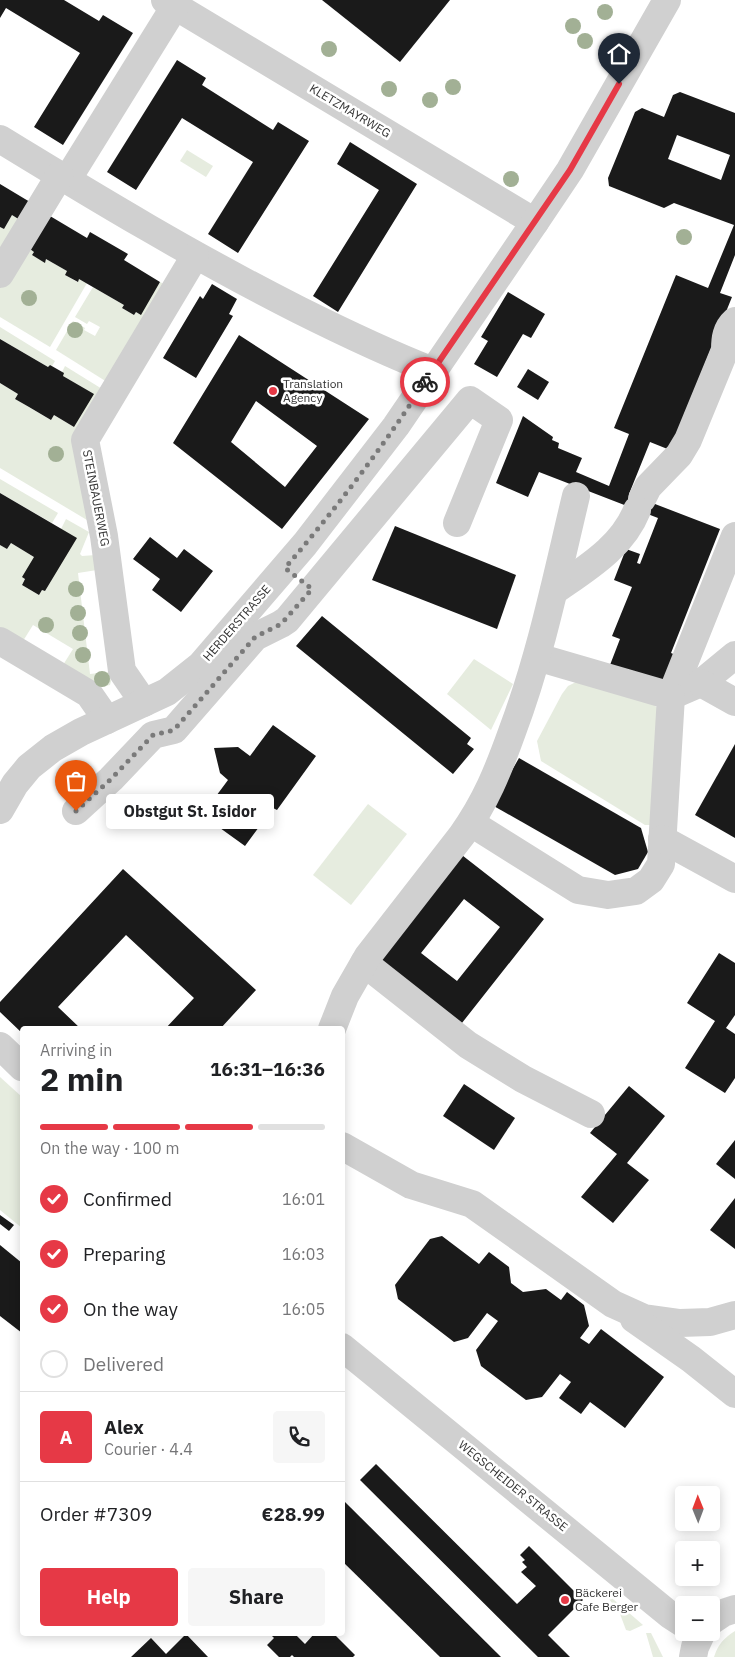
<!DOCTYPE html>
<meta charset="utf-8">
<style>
:root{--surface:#fff;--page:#f6f6f6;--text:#202124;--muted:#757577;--line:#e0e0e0;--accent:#e63946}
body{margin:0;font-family:"IBM Plex Sans",sans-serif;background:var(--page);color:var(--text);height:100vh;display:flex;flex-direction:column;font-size:19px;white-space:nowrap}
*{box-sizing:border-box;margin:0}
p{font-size:16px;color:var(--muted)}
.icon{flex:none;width:28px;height:28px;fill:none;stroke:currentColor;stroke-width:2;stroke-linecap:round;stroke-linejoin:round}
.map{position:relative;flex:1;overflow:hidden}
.side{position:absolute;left:20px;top:1026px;width:325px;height:610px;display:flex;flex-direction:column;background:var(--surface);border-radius:5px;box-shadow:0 2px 12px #0003}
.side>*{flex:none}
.needle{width:32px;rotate:359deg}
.controls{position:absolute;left:675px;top:1486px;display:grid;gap:10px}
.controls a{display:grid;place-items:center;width:45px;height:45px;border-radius:5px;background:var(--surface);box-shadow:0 2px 12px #0003;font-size:25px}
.pin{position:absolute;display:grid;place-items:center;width:42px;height:42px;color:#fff;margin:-51px -21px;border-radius:50% 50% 50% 0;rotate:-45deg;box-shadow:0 0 5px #0007}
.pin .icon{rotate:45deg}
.courier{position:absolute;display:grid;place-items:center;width:50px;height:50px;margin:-25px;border:4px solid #e63946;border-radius:50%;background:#fff;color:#222;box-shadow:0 1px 6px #0007}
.bubble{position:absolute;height:35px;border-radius:5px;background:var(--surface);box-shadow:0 2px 12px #0003;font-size:16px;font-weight:700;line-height:35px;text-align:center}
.head em{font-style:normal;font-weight:700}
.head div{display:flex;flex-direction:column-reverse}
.head{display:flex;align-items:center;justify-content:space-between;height:85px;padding:0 20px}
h1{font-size:32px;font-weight:700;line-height:38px}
.bar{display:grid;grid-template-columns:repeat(4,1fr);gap:8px 5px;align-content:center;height:60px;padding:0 20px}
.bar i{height:6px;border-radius:4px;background:var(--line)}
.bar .on{background:var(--accent)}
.bar p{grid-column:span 4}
.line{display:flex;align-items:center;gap:12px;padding:0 20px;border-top:1px solid var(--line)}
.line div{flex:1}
.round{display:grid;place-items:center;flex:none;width:52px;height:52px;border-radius:5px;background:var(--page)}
ol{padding:0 20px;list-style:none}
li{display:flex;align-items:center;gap:15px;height:55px}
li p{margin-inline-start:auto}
li .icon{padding:5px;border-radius:50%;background:var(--accent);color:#fff;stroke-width:4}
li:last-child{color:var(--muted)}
li i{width:28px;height:28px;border:2px solid var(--line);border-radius:50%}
.button{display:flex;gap:10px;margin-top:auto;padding:10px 20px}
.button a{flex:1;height:58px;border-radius:5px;background:var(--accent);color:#fff;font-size:20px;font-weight:700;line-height:58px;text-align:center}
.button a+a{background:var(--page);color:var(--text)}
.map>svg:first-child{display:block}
.green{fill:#e6ecdf}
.building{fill:#1a1a1a;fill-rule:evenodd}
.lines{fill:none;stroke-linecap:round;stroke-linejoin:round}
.minor{stroke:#d0d0d0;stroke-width:28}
.tree{fill:#a2b095}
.done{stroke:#7a7a7a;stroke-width:5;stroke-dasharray:0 9}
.route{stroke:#e63946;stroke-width:6}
.poi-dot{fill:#e63946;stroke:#fff;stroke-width:2}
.labels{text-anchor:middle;stroke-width:5;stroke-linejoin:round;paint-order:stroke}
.street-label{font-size:12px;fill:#333;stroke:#fff}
.poi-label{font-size:12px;fill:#333;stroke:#fff;text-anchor:start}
</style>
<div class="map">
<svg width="735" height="1657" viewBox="0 0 735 1657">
<rect width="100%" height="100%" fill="#fff"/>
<g class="green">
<path d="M187 150 213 166 206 177 180 161Z"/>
<path d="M12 215 20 219 0 261V227L4 229Z"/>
<path d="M30 249 34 252 32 255 45 262 46 259 67 271 65 275 77 282 79 279 87 283 50 347 0 317V286Z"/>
<path d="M160 282 169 287 107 382 56 350 73 321 85 328 84 330 95 336 100 327 89 321 87 324 75 317 93 287 124 305 122 308 134 315 136 312 141 314Z"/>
<path d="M0 327 55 361 52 366 50 365 48 367 0 339Z"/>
<path d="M65 366 107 392 75 446 92 523 0 468V383L18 394 15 399 51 420 54 415 74 427 93 394 63 376 62 372Z"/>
<path d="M0 479 58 513 52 523 0 493Z"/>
<path d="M66 519 89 532 80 554 82 556 96 555 97 570 78 573 90 674 109 672 111 681 110 685 101 687 63 665 73 649 33 625 23 641 0 627V545L7 549 11 543 34 557 22 585 39 595 42 590 45 591 61 529Z"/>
<path d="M474 659 513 684 491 730 447 694Z"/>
<path d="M576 682 649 699 658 709 653 825H645L541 761 537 741 562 694 568 686Z"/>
<path d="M368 804 407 834 351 905 313 875Z"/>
<path d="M0 1077 22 1097V1228L0 1210Z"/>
<path d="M604 1592 606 1593 643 1625 630 1631 626 1630 620 1614Z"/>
<path d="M735 1631V1657H714C718 1644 724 1638 735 1631Z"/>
<path d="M646 1633H651L663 1657H653Z"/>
</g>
<g class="building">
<path d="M0 0H64L99 21 103 15 133 33 63 145 34 127 80 53 6 8 0 18Z"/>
<path d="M322 0H450L400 62Z"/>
<path d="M177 60 206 78 202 85 273 130 278 122 309 141 238 253 208 234 253 162 182 118 136 190 107 172Z"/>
<path d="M680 92 735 113V255L720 293 732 297 670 450 650 442 629 494 720 529 671 653 678 656 668 682 610 665 620 639 612 636 632 587 614 580 626 549 640 554 637 563 640 564 658 518 539 472 528 497 496 483 523 416 553 437 552 440 559 443 558 448 582 458 576 472 609 486 629 434 614 428 676 275 708 288 734 225 674 203 664 208 609 186 608 178 635 112 642 108 664 117 673 95ZM677 135 730 155 721 180 668 159Z"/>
<path d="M350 142 417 184 338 312 313 296 379 190 337 164Z"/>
<path d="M0 184 30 202 20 220 12 215 4 229 0 227Z"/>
<path d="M50 216 87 238 90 232 128 254 124 260 160 282 141 315 136 312 134 315 122 308 124 305 79 279 78 282 65 275 67 271 46 259 45 263 32 255 34 252 30 249Z"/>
<path d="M212 284 237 299 229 314 233 316 196 378 163 358 200 296 203 299Z"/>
<path d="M508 292 545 314 531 338 523 334 497 377 474 364 488 341 481 337Z"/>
<path d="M239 335 369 419 282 529 173 443ZM256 401 317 446 285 487 231 442Z"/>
<path d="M0 339 48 367 50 365 64 373 63 376 94 394 74 427 54 415 51 420 29 407 15 399 18 394 0 383Z"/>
<path d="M528 369 549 382 538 400 517 387Z"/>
<path d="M0 493 77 538 45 591 42 590 39 595 22 585 25 579 22 577 34 557 11 543 7 549 0 545Z"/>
<path d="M395 526 516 575 497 629 372 580Z"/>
<path d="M150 537 177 558 184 549 213 571 181 612 152 590 160 579 133 559Z"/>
<path d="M322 616 471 738 467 744 474 749 453 774 296 646Z"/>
<path d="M273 725 316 756 277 810 273 808 245 846 202 815 228 780 220 773 214 748 238 747 250 756Z"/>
<path d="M735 744V838L695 815Z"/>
<path d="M519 758 641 828 648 852 638 869 615 875 492 805Z"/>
<path d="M458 852 544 919 458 1028 373 960ZM464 899 500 927 457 981 421 953Z"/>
<path d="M123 869 256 990 220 1029H165L194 998 126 935 58 1007 81 1029H22V1033L0 1012V1002Z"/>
<path d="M719 953 735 963V1015L726 1028 735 1034V1078L725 1093 685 1068 715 1021 687 1003Z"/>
<path d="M464 1084 515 1118 494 1150 443 1116Z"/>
<path d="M629 1086 665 1116 627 1163 649 1180 613 1223 581 1197 617 1154 590 1133Z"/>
<path d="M735 1140V1179L716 1164Z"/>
<path d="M735 1198V1249L710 1230Z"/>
<path d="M0 1215 14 1225 9 1231 0 1224Z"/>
<path d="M442 1236 479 1264 489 1252 509 1267 511 1283 523 1292 546 1289 561 1300 567 1292 584 1305 589 1326 580 1338 589 1344 601 1329 664 1377 625 1428 590 1402 581 1414 559 1398 571 1382 560 1374 542 1397 526 1400 481 1366 476 1350 498 1321 487 1313 468 1338 454 1342 398 1299 395 1285 430 1239Z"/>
<path d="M0 1245 22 1263V1333L0 1316Z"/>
<path d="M376 1464 517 1604 536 1586 521 1572 527 1567 522 1562 525 1560 520 1555 529 1546 583 1600 548 1635 570 1657H538L360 1480Z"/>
<path d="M345 1502 501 1657H440L342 1561V1505Z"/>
<path d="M186 1634 208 1657H131L151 1638 166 1654Z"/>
<path d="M270 1634H295L305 1644 314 1634H334L355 1655 353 1657H294L292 1655 290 1657H279L267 1645 274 1638Z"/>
</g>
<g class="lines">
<g class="minor">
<path d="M165 0 535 222"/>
<path d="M0 139C98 199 196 258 299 310 343 332 387 353 433 371"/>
<path d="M67 180 175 6"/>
<path d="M0 274 60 175"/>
<path d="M642 499 648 487 679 455 688 440 725 350C725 339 726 329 735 321"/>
<path d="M735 536 671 696 701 683 735 655"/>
<path d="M554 591C585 569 622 548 637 510"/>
<path d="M0 641 89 694 107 720"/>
<path d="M701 683 735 702"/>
<path d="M144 703 122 671 104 536 85 440 195 256"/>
<path d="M0 810 15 784 29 767 53 748 81 732 167 692 201 665 305 544 396 426 535 222 570 170 667 0"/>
<path d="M76 811 111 779 153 735 174 730 255 637 281 624 287 620 470 400 499 420 457 523"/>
<path d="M471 823 578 890 608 895 636 891 651 880 661 864 671 696 537 657"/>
<path d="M662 839 735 879"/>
<path d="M364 963 468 1045 523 1079 591 1114"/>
<path d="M332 1029 345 996 368 956 462 835C486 801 498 771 512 732 541 655 557 575 576 496"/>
<path d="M0 1046 22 1067"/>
<path d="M342 1146 411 1185 472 1204 613 1304 644 1318 680 1323 710 1322 735 1315"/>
<path d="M634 1319 691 1359 735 1394"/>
<path d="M342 1347 670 1615 684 1624"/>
<path d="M711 1621 723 1613 735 1609"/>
<path d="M693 1657 695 1647 702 1632"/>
</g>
</g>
<g class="tree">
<circle cx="605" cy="12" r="8"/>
<circle cx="573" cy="26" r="8"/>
<circle cx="585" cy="41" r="8"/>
<circle cx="329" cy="49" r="8"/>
<circle cx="453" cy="87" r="8"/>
<circle cx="389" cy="89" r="8"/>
<circle cx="430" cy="100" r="8"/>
<circle cx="511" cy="179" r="8"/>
<circle cx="684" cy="237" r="8"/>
<circle cx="29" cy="298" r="8"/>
<circle cx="75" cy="330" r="8"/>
<circle cx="56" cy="454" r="8"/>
<circle cx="76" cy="589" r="8"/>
<circle cx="78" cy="613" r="8"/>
<circle cx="46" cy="625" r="8"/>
<circle cx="80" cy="633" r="8"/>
<circle cx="83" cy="655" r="8"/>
<circle cx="102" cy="679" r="8"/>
</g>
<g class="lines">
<path class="done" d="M76 811 111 779 153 735 174 730 255 637 281 624 312 589 285 568C335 510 383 447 425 382"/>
<path class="route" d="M425 382 570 170 619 84"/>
</g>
<g class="poi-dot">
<circle cx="273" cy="391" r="5"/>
<circle cx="565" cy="1600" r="5"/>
</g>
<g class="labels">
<g class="street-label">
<text transform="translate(350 111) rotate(31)" y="4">KLETZMAYRWEG</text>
<text transform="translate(96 498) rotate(79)" y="4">STEINBAUERWEG</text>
<text transform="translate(237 623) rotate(-49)" y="4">HERDERSTRASSE</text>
<text transform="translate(513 1486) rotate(39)" y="4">WEGSCHEIDER STRASSE</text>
</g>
<g class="poi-label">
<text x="283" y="388">Translation<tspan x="283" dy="14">Agency</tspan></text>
<text x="575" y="1597">Bäckerei<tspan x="575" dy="14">Cafe Berger</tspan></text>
</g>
</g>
</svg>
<div class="controls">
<a><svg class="needle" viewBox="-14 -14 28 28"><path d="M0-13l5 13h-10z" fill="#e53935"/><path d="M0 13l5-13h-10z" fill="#757577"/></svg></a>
<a>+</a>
<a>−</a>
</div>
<div class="pin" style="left:76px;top:811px;background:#ea580c"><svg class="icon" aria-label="bag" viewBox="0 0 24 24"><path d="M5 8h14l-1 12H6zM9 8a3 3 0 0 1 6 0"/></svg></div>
<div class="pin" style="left:619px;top:84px;background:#1f2937"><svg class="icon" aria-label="home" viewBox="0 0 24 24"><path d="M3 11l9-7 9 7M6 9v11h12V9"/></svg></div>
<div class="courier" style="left:425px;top:382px"><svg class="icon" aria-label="bike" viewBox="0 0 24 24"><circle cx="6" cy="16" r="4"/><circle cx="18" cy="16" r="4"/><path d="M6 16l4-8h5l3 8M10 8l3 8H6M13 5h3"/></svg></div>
<div class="bubble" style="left:106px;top:794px;width:168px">Obstgut St. Isidor</div>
<section class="side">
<div class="head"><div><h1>2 min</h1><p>Arriving in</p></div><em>16:31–16:36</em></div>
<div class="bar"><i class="on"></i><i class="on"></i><i class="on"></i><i></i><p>On the way · 100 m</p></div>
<ol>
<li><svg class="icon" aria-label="check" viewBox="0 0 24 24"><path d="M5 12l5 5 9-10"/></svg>Confirmed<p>16:01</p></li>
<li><svg class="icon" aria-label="check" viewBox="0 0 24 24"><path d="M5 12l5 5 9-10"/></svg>Preparing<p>16:03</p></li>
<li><svg class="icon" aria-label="check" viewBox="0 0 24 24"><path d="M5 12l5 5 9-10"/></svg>On the way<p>16:05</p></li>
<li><i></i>Delivered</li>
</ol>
<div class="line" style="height:90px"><b class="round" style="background:var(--accent);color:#fff">A</b><div><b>Alex</b><p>Courier · 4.4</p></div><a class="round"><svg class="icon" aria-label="phone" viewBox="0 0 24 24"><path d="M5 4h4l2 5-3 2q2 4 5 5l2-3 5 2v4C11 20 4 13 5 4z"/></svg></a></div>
<div class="line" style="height:65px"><div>Order #7309</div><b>€28.99</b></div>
<div class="button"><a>Help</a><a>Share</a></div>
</section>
</div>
